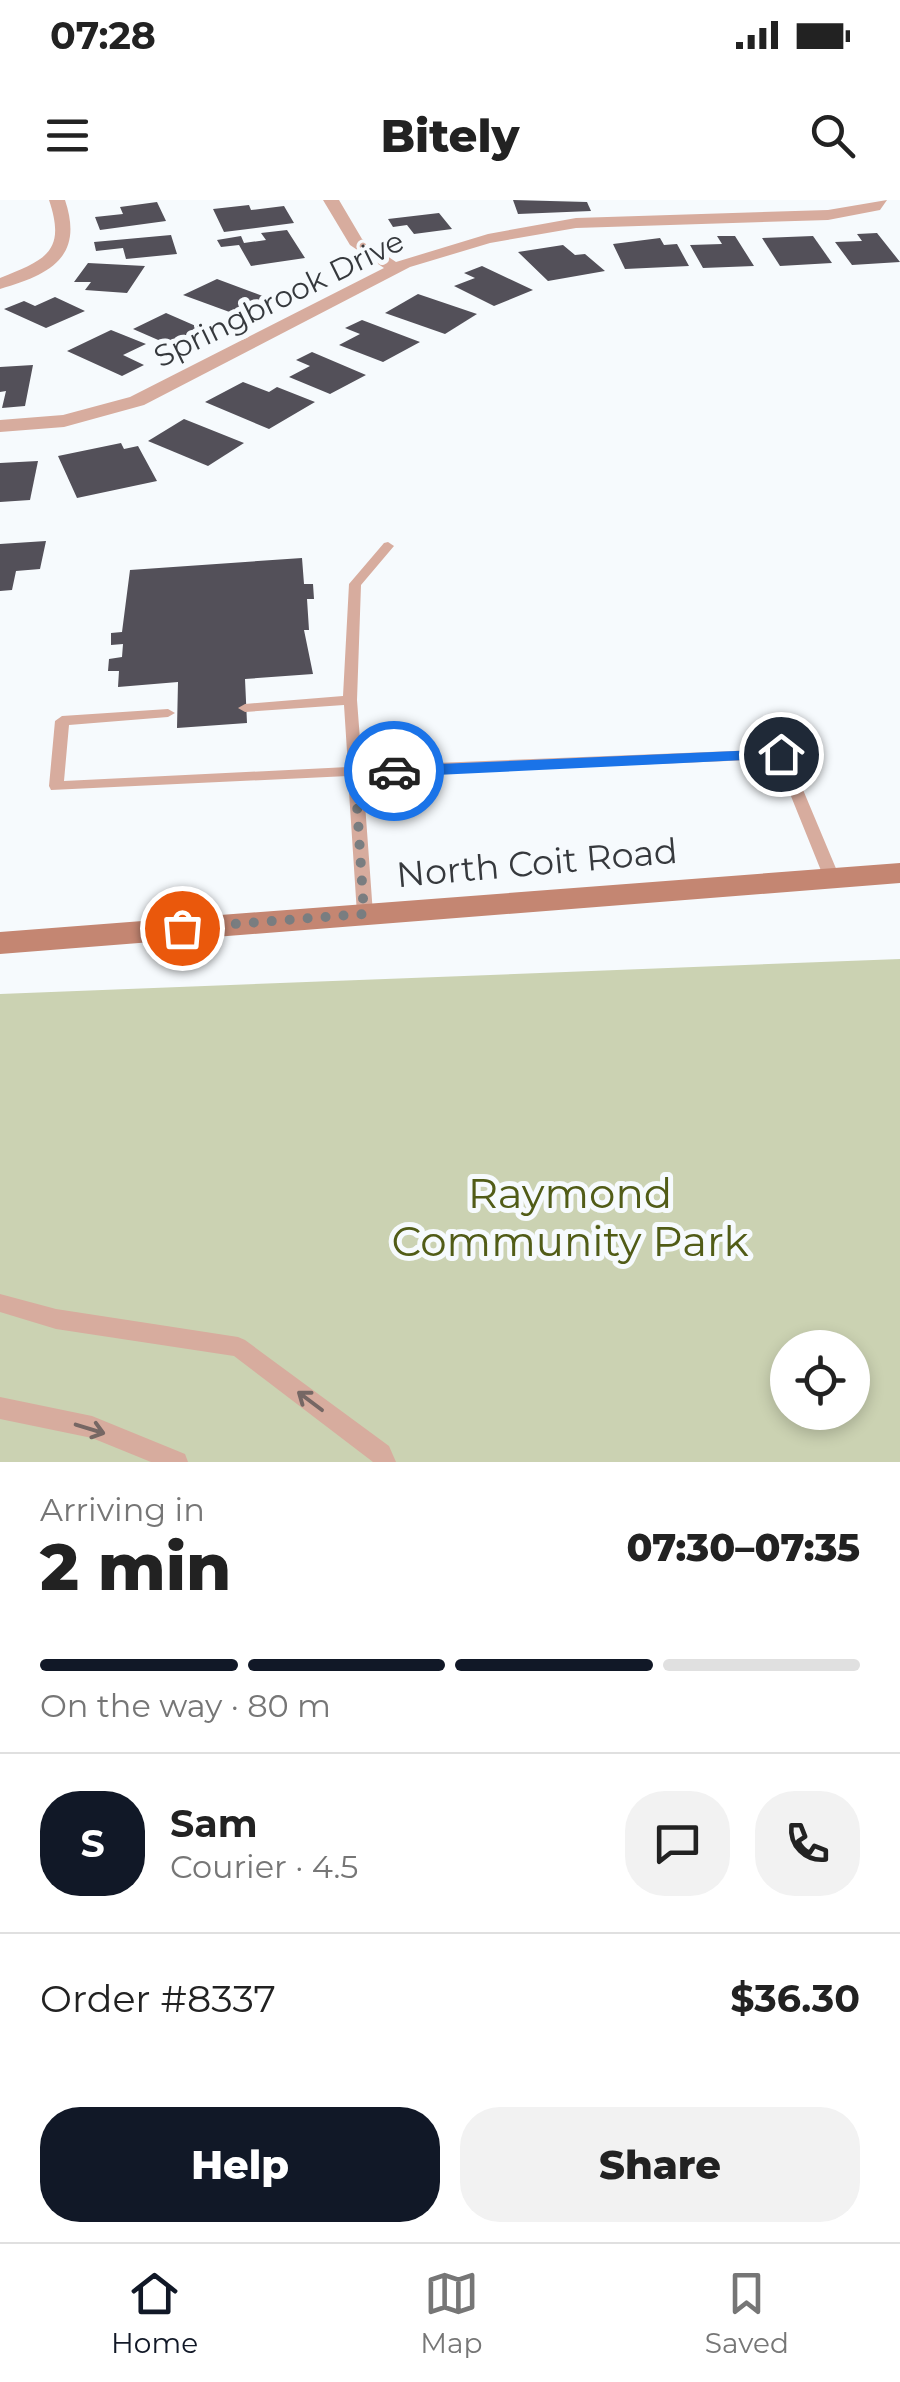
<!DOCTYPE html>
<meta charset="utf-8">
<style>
:root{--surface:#fff;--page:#f2f2f2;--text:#222;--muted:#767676;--line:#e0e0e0;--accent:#111827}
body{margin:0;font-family:Montserrat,sans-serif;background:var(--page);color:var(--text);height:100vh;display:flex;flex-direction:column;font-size:38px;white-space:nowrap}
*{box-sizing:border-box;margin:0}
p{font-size:32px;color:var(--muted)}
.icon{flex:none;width:55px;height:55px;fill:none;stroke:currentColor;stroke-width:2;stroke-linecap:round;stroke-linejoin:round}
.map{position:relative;height:1262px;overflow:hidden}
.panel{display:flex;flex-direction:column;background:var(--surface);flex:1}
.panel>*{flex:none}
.tools{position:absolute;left:770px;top:1130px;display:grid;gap:20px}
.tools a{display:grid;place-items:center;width:100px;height:100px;border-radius:50%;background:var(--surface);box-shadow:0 5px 15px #0003;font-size:50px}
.pin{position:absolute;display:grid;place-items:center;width:85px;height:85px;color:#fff;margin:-42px;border:5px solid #fff;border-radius:50%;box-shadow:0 2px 10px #0007}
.courier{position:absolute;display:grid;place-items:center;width:100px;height:100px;margin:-50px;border:8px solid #1a73e8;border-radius:50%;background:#fff;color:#222;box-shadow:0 2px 12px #0007}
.headline em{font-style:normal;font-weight:800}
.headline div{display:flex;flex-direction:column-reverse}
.headline{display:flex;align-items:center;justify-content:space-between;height:170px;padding:0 40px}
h1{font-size:65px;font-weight:800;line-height:75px}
.bar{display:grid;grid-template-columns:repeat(4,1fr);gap:15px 10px;align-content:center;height:120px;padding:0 40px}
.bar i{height:12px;border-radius:8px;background:var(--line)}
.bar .active{background:var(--accent)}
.bar p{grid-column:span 4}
.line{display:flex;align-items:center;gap:25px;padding:0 40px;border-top:2px solid var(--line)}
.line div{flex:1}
.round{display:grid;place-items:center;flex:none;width:105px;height:105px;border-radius:40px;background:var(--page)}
.cta{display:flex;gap:20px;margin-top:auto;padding:20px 40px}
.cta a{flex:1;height:115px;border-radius:40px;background:var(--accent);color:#fff;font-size:40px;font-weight:800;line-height:115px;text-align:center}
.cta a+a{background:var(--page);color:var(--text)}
.status{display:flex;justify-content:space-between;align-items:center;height:70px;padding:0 50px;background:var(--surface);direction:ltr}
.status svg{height:28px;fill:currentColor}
header{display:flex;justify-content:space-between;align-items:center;height:130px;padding:0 40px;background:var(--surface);font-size:45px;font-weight:800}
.dock{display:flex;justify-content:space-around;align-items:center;height:140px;border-top:2px solid var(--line);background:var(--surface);font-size:28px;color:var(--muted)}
.dock a{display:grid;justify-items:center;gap:5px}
.dock .active{color:var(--accent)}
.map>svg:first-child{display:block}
.green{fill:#cbd2b2;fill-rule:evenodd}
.building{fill:#535059}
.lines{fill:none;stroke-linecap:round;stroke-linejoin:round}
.service{fill:#d7ac9e;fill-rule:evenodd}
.minor{fill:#d7ac9e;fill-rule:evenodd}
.secondary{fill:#c48672;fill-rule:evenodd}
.oneway{stroke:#766764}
.route{fill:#1a73e8}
.done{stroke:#797d80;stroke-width:10;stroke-dasharray:0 18}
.labels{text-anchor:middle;stroke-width:10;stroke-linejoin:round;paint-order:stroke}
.far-street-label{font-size:30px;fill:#36393d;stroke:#f6fafd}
.street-label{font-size:35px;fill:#36393d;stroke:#f6fafd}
.near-park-label{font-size:42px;fill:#515c17;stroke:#f6fafd}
</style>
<div class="status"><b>07:28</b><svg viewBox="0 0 49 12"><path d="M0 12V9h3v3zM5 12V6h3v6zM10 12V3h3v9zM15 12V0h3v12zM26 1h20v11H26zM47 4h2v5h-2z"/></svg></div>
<header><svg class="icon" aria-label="menu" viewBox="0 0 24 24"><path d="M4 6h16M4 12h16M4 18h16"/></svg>Bitely<svg class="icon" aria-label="search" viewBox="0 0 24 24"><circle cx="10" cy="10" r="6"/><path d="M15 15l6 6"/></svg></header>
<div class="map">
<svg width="900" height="1262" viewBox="0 0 900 1262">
<rect width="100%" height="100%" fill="#f6fafd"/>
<path class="green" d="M900 759V1262H0V794ZM788 1148H852V1212H788Z"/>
<g class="building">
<path d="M513 0 587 2 591 11 518 14Z"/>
<path d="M157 2 166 21 100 30 95 17 123 14 120 7Z"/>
<path d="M249 5 251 10 284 6 294 23 224 32 213 9Z"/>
<path d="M439 13 452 29 414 34 407 25 393 27 388 19Z"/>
<path d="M287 30 305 58 251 66 239 45 221 47 217 40 241 36 244 43 266 40 261 33Z"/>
<path d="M877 33 900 62 852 65 835 42 862 41 857 34Z"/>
<path d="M171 35 177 54 126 59 123 48 96 51 94 42Z"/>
<path d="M717 36H735L754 66 703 68 690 45 722 44Z"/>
<path d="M813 36 832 63 780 66 762 38Z"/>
<path d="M660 38 664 45 677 44 689 66 625 69 613 44Z"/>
<path d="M563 45 575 55 585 54 605 71 548 81 518 52Z"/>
<path d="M88 63 145 66 127 93 85 90 91 82H74Z"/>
<path d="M482 66 533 90 494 106 454 86 475 78 464 73Z"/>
<path d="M217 79 268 98 235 114 183 95Z"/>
<path d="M418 94 477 114 445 134 385 113Z"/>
<path d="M55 97 85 111 46 128 4 109 24 101 35 106Z"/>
<path d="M166 113 205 130 172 146 133 129Z"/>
<path d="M362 120 420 142 383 162 339 145 360 134 345 128Z"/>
<path d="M111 130 146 144 123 155 144 165 122 176 67 151Z"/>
<path d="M312 152 366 175 330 194 289 177 310 166 296 160Z"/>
<path d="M33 165 25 206 2 208 6 191 0 192V167Z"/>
<path d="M243 182 269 192 277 187 315 202 269 229 205 202Z"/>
<path d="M184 219 244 243 208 266 148 241Z"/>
<path d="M121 243 124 249 138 246 157 281 77 298 58 256Z"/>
<path d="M38 261 30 300 0 302V263Z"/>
<path d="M46 341 40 369 16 371 12 390 0 391V344Z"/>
<path d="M302 358 304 384H313L314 399H307L309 430H304L313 474 245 479 247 523 177 528 178 482 118 487 119 471H108L109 459 122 457 123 444 111 445V433L122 432 130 370Z"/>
</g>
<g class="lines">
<g class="service">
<path d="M388 342 394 346 361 385 357 500 362 566 781 549 788 554 840 678 837 682H827L824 678 776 559 363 576 373 714 371 718H359L357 714 348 576 51 590 49 586 55 521 62 516 168 509 175 513 168 517 69 525 64 581 348 567 344 505 245 512 238 508 245 504 343 496 349 384 384 343Z"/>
<path d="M0 1094 56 1109 238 1137 245 1140 389 1246 396 1262H373L234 1156 56 1129 0 1112Z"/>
<path d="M0 1197 92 1216 185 1254 188 1262H151L92 1238 0 1219Z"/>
</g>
<g class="minor">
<path d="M49 0H65C84 57 51 74 0 89V78C44 60 67 53 49 0Z"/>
<path d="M323 0H339L362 39 396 62 488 34 576 18 828 10 887 0 880 10 828 20 576 28 490 43 410 67 144 205 64 227 0 232V220L63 215 130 197 384 68 350 45Z"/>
</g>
<path class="secondary" d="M900 663V683L0 754V732Z"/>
</g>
<defs><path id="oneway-shaft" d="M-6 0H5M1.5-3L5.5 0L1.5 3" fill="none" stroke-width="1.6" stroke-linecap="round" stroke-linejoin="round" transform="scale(2.5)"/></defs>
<g class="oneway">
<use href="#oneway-shaft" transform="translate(310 1201) rotate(-143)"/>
<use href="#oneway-shaft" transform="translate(90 1229) rotate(17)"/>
</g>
<path class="route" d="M781 549 787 551V558L394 577 386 571 394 566Z"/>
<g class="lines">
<path class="done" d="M182 728 364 714 355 573 394 571"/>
</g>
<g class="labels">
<g class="far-street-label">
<text transform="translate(279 99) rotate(-26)" y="10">Springbrook Drive</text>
</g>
<g class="street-label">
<text transform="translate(537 663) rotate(-5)" y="12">North Coit Road</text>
</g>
<g class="near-park-label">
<text x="570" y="1008">Raymond<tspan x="570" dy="48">Community Park</tspan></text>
</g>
</g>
</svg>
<div class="tools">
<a><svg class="icon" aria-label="locate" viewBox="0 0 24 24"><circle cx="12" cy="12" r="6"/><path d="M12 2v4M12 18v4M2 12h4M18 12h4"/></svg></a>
</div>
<div class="pin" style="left:182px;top:728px;background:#ea580c"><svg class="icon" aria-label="bag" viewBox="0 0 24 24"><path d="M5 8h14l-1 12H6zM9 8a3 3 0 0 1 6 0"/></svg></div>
<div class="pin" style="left:781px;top:554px;background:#1f2937"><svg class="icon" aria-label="home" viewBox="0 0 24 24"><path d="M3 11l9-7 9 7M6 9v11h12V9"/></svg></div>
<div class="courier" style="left:394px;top:571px"><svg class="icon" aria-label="car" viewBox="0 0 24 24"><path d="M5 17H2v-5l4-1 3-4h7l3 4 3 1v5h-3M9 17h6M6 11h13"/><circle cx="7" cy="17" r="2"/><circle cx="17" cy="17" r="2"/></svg></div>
</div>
<section class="panel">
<div class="headline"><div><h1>2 min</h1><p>Arriving in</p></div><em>07:30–07:35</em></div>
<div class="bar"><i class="active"></i><i class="active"></i><i class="active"></i><i></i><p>On the way · 80 m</p></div>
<div class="line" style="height:180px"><b class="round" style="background:var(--accent);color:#fff">S</b><div><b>Sam</b><p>Courier · 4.5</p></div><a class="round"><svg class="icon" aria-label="chat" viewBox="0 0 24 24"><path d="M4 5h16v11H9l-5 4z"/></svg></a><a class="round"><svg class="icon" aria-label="phone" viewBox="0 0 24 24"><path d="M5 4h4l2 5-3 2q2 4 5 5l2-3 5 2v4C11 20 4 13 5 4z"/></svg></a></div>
<div class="line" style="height:130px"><div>Order #8337</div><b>$36.30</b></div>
<div class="cta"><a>Help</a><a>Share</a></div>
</section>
<nav class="dock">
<a class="active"><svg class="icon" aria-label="home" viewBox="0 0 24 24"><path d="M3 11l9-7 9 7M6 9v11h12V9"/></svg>Home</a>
<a><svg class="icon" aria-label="map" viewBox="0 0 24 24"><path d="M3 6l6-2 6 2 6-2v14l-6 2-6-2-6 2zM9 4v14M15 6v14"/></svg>Map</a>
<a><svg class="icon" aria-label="saved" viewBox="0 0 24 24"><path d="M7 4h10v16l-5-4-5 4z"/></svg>Saved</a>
</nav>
